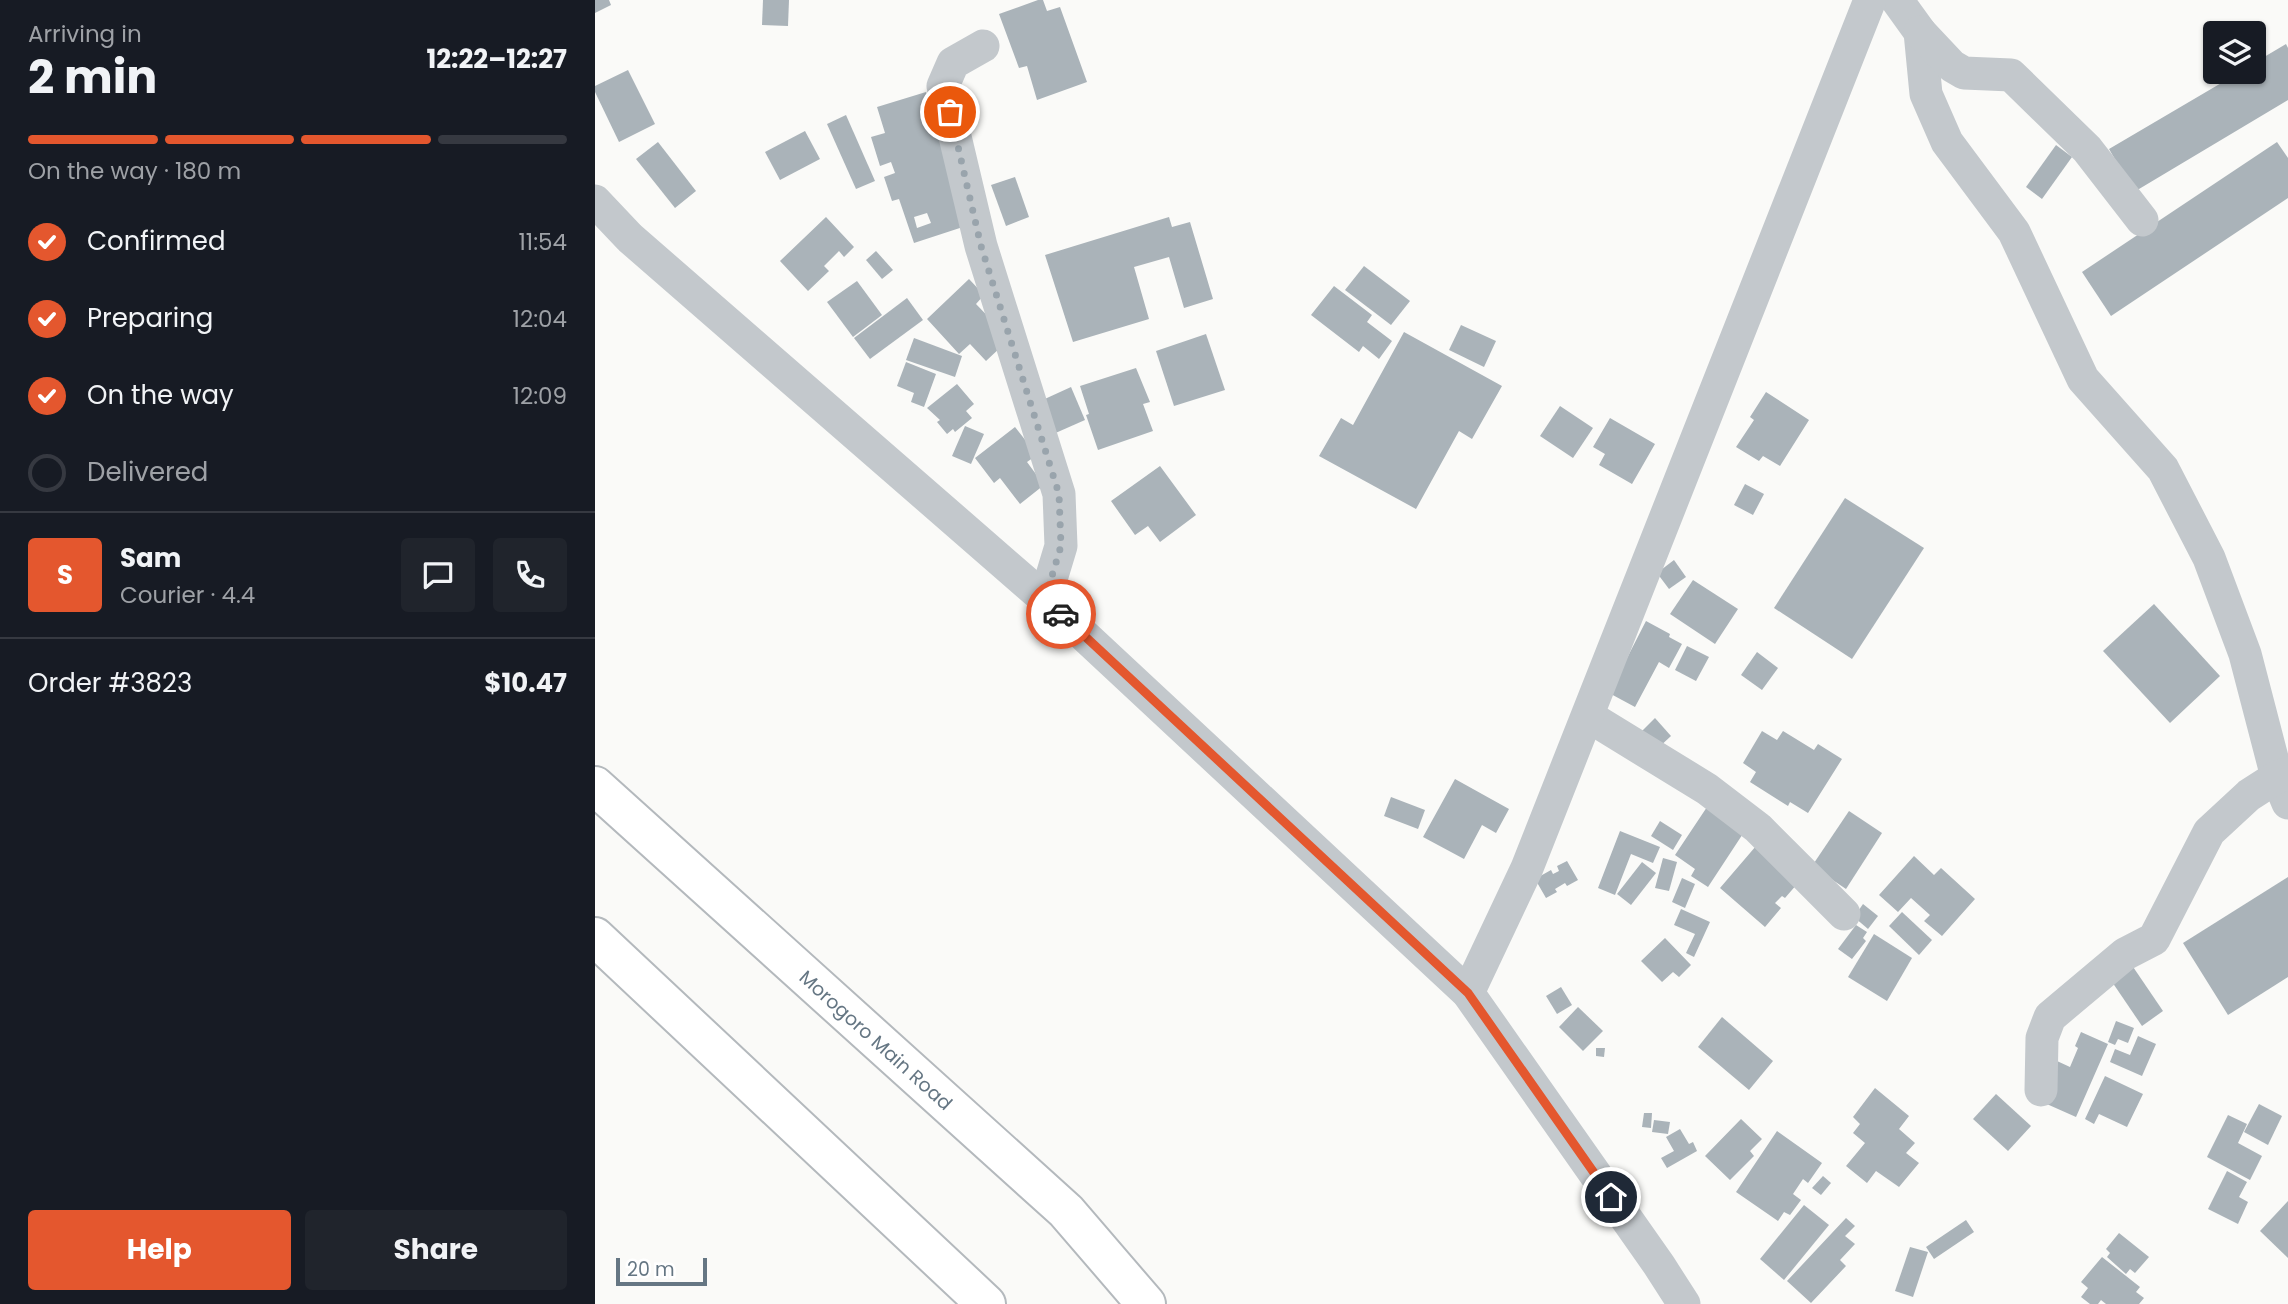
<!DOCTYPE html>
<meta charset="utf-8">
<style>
:root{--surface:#171b24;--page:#20242c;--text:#f1f3f6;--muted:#9ea1a6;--line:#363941;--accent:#e4572e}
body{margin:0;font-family:Poppins,sans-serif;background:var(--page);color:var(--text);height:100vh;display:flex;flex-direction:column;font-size:26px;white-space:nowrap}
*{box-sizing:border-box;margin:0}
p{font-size:23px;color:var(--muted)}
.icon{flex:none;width:38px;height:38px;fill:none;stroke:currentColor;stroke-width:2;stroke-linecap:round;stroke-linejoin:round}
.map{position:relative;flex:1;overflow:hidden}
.side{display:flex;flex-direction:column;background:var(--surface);width:595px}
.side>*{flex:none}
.tools{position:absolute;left:1608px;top:21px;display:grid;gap:14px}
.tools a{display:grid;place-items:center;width:63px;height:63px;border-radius:7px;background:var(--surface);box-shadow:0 2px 5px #0004;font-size:35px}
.scale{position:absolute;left:21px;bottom:18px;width:91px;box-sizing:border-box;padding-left:7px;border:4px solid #657683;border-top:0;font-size:19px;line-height:24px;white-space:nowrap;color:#657683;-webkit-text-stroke:5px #fff;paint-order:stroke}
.pin{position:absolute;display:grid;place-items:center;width:60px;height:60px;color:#fff;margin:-30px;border:4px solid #fff;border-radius:50%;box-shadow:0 2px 7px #0007}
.courier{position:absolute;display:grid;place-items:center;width:70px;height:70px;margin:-35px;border:5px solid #e4572e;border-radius:50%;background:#fff;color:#222;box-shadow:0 2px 9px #0007}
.headline em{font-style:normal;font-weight:700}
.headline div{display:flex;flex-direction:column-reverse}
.headline{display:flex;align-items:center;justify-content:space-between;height:119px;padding:0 28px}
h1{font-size:46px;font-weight:700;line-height:52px}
.bar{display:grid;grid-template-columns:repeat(4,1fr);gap:10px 7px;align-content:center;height:84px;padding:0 28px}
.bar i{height:9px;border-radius:5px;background:var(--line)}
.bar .selected{background:var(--accent)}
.bar p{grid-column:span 4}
.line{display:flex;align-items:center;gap:18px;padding:0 28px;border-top:2px solid var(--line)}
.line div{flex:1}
.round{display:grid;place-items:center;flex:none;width:74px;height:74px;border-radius:7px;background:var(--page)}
ol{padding:0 28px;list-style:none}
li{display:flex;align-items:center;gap:21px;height:77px}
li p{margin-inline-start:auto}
li .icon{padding:7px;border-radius:50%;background:var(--accent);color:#fff;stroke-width:4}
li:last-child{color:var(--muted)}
li i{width:38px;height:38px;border:4px solid var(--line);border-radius:50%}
.primary-button{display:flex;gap:14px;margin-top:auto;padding:14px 28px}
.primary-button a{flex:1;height:80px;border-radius:7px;background:var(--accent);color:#fff;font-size:28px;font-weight:700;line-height:80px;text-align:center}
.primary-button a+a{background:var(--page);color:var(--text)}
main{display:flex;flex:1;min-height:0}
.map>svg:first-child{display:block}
.building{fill:#aab3b9;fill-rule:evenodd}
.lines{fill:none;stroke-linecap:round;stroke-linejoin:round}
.highway-casing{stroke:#b4b9bd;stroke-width:42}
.minor{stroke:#c3c8cc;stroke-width:33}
.highway{stroke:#fff;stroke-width:38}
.done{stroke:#99a4ac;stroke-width:7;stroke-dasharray:0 12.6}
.route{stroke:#e4572e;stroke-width:9}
.labels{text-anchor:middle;stroke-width:7;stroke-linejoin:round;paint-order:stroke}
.street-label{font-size:19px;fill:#657683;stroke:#fff}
</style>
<main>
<section class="side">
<div class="headline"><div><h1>2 min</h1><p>Arriving in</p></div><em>12:22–12:27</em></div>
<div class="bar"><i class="selected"></i><i class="selected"></i><i class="selected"></i><i></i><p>On the way · 180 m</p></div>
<ol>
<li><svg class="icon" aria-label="check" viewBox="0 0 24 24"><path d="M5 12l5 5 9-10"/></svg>Confirmed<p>11:54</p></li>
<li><svg class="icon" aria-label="check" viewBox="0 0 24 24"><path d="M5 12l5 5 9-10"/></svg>Preparing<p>12:04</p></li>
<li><svg class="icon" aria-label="check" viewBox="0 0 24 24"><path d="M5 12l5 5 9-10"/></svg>On the way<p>12:09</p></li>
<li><i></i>Delivered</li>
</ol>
<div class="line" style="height:126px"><b class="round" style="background:var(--accent);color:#fff">S</b><div><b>Sam</b><p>Courier · 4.4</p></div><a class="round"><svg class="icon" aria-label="chat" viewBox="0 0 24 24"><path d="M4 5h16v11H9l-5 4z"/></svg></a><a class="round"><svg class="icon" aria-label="phone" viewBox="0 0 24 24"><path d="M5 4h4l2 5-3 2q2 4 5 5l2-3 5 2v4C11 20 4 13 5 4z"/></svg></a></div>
<div class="line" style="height:91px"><div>Order #3823</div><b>$10.47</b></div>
<div class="primary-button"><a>Help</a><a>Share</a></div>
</section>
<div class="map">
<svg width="1693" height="1304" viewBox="0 0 1693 1304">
<rect width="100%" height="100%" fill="#fafaf8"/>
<g class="building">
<path d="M0 0H14L16 5 0 13Z"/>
<path d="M168 0H194L193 26 167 25Z"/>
<path d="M443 0H448L452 11 465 7 492 82 442 100 432 66 424 68 404 14Z"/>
<path d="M1691 44 1693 48V100L1539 192 1514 149 1645 72H1659V63Z"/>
<path d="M33 70 60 124 24 142 0 92V86Z"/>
<path d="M331 92 374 225 319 243 304 199 297 201 289 177 300 173 296 162 285 166 276 137 290 133 282 107ZM332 213 336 223 322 228 319 217Z"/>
<path d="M251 115 280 181 261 189 232 124Z"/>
<path d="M210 131 225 159 185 180 170 152Z"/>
<path d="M63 142 101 191 80 208 41 159Z"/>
<path d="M1682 142 1693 158V198L1516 316 1487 272Z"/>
<path d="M1461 145 1477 157 1447 199 1431 187Z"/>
<path d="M420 177 434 217 411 226 396 185Z"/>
<path d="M231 217 259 247 249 257 244 251 229 266 234 271 213 291 185 261Z"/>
<path d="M574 217 577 227 595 222 618 299 589 308 574 257 539 267 554 319 478 342 450 255Z"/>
<path d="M281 251 298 270 287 279 271 260Z"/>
<path d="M769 266 815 301 796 325 750 290Z"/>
<path d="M374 279 389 295 381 304 407 331V346L391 361 375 344 364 354 332 319Z"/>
<path d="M262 281 287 315 258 337 232 302Z"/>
<path d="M739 286 777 315 772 322 797 341 784 359 768 346 764 352 716 315Z"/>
<path d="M312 298 328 320 275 359 259 338Z"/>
<path d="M866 325 901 341 889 367 854 350Z"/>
<path d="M809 332 907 386 877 439 864 431 821 509 724 456 746 418 758 425Z"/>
<path d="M611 334 630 390 579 406 561 351Z"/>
<path d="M319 338 367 356 360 377 311 360Z"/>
<path d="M311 362 341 374 329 407 316 402 319 393 302 386Z"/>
<path d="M541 368 555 402 548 404 558 431 503 450 491 415 494 414 485 386Z"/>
<path d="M362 384 379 404 371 411 377 418 360 432 358 429 352 434 342 422 345 420 332 408Z"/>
<path d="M476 387 490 420 456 435 441 403Z"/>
<path d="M1171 392 1214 420 1185 466 1168 456 1164 461 1141 447 1159 420 1155 417Z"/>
<path d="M965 406 998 428 978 458 945 436Z"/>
<path d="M1015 418 1060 444 1037 484 1004 465 1010 454 998 447Z"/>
<path d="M370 426 389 434 376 464 357 456Z"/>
<path d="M420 427 442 455 432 462 449 485 425 504 405 478 399 483 380 458Z"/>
<path d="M565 466 601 515 565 542 553 526 540 535 516 501Z"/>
<path d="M1150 484 1169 494 1158 515 1139 505Z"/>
<path d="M1250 498 1329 548 1257 659 1179 608Z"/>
<path d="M1079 560 1091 577 1074 589 1062 573Z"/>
<path d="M1098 580 1143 609 1120 644 1075 614Z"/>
<path d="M1559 604 1625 676 1575 723 1508 651Z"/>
<path d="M1051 621 1075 634 1074 637 1087 644 1074 668 1064 662 1040 707 1014 693Z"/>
<path d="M1092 646 1114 657 1101 681 1080 670Z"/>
<path d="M1162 652 1183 668 1167 690 1146 675Z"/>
<path d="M1060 718 1076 736 1061 750 1045 733Z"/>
<path d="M1167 731 1182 740 1188 731 1219 750 1223 744 1247 759 1213 813 1195 802 1193 806 1155 782 1161 772 1148 763Z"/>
<path d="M860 779 914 809 901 833 887 825 869 859 828 837Z"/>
<path d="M796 797 830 810 823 829 789 816Z"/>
<path d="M1118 798 1155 823 1113 887 1096 876 1100 869 1080 855Z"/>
<path d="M1254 811 1287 833 1251 889 1217 866Z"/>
<path d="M1065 821 1087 835 1078 850 1056 836Z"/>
<path d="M1025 831 1065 847 1058 863 1036 854 1020 895 1003 888Z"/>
<path d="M1167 839 1209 876 1190 898 1187 896 1180 903 1186 908 1170 927 1125 888Z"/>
<path d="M1319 856 1339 875 1346 868 1380 899 1347 936 1329 921 1335 915 1316 898 1303 912 1284 895Z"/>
<path d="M1068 858 1082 862 1074 891 1060 888Z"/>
<path d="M972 861 983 880 972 886 970 883 960 889 962 892 951 898 940 879 956 870 958 874 964 871 962 866Z"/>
<path d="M1047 862 1061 873 1036 905 1022 894Z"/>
<path d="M1693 877V977L1633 1015 1588 943Z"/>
<path d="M1087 878 1100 884 1090 908 1077 902Z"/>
<path d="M1268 904 1283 916 1273 929 1259 917Z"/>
<path d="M1086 909 1115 922 1099 957 1091 953 1100 934 1079 925Z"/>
<path d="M1307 912 1337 940 1324 955 1294 926Z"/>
<path d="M1261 925 1272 932 1268 938 1271 941 1257 959 1243 949Z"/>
<path d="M1279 934 1317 958 1292 1001 1253 977Z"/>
<path d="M1070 938 1096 965 1084 977 1078 972 1067 982 1046 961Z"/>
<path d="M1532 958 1568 1011 1547 1026 1511 973Z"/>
<path d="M966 987 977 1005 962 1014 951 996Z"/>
<path d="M983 1007 1008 1031 988 1051 964 1027Z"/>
<path d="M1127 1017 1178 1061 1154 1090 1103 1047Z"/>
<path d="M1521 1021 1539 1028 1533 1043 1523 1039 1520 1045 1513 1042Z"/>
<path d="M1486 1032 1513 1044 1481 1117 1445 1101 1462 1061 1475 1067 1483 1048 1480 1046Z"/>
<path d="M1543 1036 1561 1044 1547 1076 1515 1062 1520 1049 1535 1055Z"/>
<path d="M1001 1048H1010L1009 1057 1001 1056Z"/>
<path d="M1510 1076 1548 1094 1532 1127 1504 1114 1499 1124 1490 1119Z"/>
<path d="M1280 1088 1314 1116 1304 1129 1320 1143 1311 1153 1324 1163 1304 1187 1281 1171 1272 1183 1251 1166 1270 1143 1258 1133 1265 1124 1258 1117Z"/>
<path d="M1401 1094 1436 1126 1413 1151 1378 1119Z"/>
<path d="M1664 1104 1687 1116 1673 1145 1649 1132Z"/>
<path d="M1049 1113H1057L1056 1128 1047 1127Z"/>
<path d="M1633 1115 1652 1124 1643 1143 1667 1156 1655 1180 1612 1157Z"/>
<path d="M1146 1119 1167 1139 1155 1151 1159 1156 1135 1180 1110 1156Z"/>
<path d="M1059 1120 1075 1122 1073 1134 1057 1132Z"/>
<path d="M1085 1129 1094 1144 1098 1142 1102 1151 1072 1168 1066 1158 1079 1151 1071 1137Z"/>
<path d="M1182 1131 1227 1163 1213 1183 1208 1179 1198 1194 1206 1200 1195 1215 1189 1212 1183 1221 1141 1192Z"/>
<path d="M1632 1171 1652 1182 1644 1197 1653 1202 1643 1224 1613 1209Z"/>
<path d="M1228 1176 1236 1183 1226 1195 1217 1188Z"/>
<path d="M1693 1201V1258L1665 1231Z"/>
<path d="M1209 1205 1234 1225 1189 1280 1165 1259Z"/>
<path d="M1251 1218 1260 1226 1250 1236 1260 1244 1245 1260 1251 1266 1216 1303 1192 1281Z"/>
<path d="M1371 1220 1379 1232 1339 1259 1331 1247Z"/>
<path d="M1524 1233 1554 1257 1540 1273 1535 1269 1531 1274 1512 1257 1515 1253 1511 1249Z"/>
<path d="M1315 1247 1333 1252 1318 1297 1300 1291Z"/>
<path d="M1507 1257 1545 1287 1541 1292 1549 1298 1544 1304H1511L1506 1300 1503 1304H1495L1486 1297 1493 1288 1486 1282Z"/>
</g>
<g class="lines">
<defs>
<g id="highway">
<path d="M0 786 471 1211 551 1304"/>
<path d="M0 937 391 1304"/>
</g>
</defs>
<use href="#highway" class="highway-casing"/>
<g class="minor">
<path d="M1302 0 1325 32 1331 94 1352 142 1419 232 1488 379 1568 469 1614 558 1650 654 1682 777 1693 803"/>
<path d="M1325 32 1357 66 1369 73 1416 75 1492 149 1547 220"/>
<path d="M388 46 358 63 348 86 386 246 464 494 466 546 450 599"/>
<path d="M0 201 35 238 450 599 873 993 1064 1265 1089 1304"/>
<path d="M993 716 1112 789 1163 828 1249 914"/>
<path d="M873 993 932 868 1275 0"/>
<path d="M1446 1090 1447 1038 1455 1017 1530 954 1559 939 1614 832 1654 795 1682 777 1693 773"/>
</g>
<use href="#highway" class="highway"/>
</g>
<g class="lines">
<path class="done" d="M355 112 386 246 464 494 466 546 450 599 466 614"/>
<path class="route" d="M466 614 873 993 1016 1197"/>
</g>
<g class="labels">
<g class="street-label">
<text transform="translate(281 1040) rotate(42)" y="7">Morogoro Main Road</text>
</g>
</g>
</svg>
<div class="tools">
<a><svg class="icon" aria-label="layers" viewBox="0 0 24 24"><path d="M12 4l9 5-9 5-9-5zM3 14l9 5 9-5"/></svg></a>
</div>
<div class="scale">20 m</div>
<div class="pin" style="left:355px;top:112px;background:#ea580c"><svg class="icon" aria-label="bag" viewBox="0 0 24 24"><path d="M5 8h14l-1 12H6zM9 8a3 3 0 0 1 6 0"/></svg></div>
<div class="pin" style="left:1016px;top:1197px;background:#1f2937"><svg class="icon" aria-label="home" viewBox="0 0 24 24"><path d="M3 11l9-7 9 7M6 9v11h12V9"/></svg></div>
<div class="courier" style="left:466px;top:614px"><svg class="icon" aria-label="car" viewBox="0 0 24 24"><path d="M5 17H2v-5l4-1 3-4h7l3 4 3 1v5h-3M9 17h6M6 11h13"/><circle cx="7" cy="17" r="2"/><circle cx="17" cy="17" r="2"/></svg></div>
</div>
</main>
